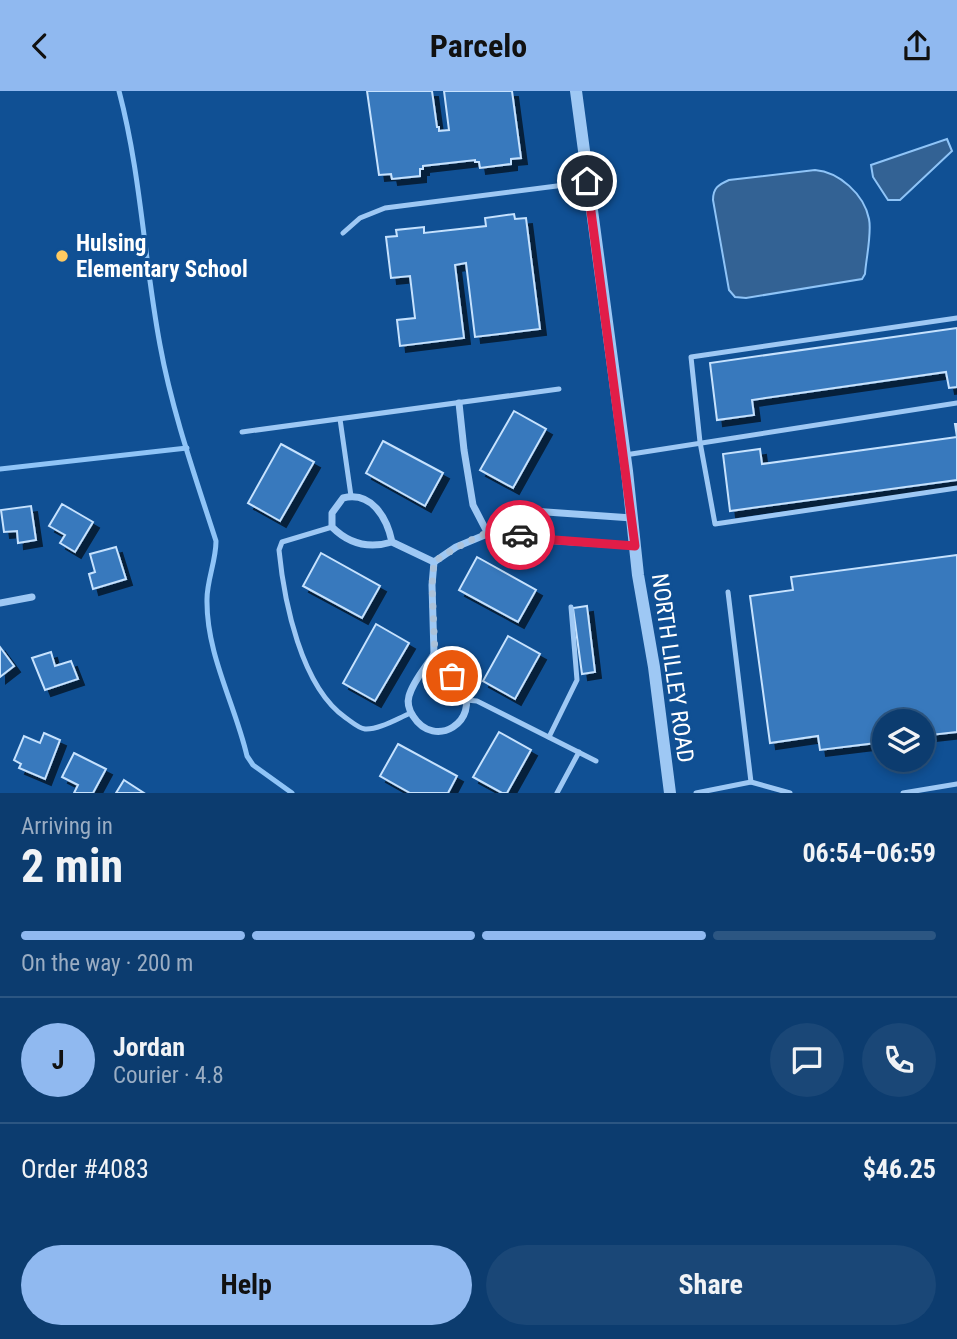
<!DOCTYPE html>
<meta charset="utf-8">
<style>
:root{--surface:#0c3c6f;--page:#1a4777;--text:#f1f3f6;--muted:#9aadc3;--line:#2c5682;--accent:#90b9f0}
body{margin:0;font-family:"Roboto Condensed",sans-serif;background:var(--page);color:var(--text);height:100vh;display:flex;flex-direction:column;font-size:26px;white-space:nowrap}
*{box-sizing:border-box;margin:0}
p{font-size:23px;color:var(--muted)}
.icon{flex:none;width:38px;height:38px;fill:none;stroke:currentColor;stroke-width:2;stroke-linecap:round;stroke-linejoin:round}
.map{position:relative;height:702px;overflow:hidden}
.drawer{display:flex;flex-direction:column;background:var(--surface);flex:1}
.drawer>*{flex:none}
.buttons{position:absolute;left:872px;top:618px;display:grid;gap:14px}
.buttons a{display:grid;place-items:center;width:63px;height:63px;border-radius:50%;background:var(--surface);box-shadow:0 4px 10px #0003,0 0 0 2px var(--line);font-size:35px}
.pin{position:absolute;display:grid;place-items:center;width:60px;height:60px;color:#fff;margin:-30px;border:4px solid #fff;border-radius:50%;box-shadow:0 2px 7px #0007}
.courier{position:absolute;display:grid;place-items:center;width:70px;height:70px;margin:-35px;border:5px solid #e11d48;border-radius:50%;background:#fff;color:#222;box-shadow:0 2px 9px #0007}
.overview em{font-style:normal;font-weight:700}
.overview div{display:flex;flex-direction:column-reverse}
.overview{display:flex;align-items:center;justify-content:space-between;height:119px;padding:0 21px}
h1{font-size:46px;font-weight:700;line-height:52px}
.bar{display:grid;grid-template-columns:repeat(4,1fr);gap:10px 7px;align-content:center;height:84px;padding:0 21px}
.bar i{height:9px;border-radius:5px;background:var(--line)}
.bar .selected{background:var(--accent)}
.bar p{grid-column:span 4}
.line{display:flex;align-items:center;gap:18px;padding:0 21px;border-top:2px solid var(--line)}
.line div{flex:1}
.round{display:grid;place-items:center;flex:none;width:74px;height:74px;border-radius:37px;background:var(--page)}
.cta{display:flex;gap:14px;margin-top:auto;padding:14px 21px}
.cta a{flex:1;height:80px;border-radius:42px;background:var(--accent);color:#111;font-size:28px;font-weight:700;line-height:80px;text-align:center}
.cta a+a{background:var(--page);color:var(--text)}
header{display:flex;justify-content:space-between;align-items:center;height:91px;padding:0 21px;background:var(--accent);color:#111;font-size:32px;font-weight:700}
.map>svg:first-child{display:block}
.water{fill:#336294;stroke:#8fc4f7;stroke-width:2}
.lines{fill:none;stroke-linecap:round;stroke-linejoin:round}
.stream{stroke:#8fc4f7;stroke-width:5}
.building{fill:#3879bd;stroke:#c6e2fe;stroke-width:2;filter:url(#shadow)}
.service{stroke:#9ec8f4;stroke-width:5}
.minor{stroke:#9ec8f4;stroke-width:7}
.tertiary{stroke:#9ec8f4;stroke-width:12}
.done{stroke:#abc2da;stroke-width:7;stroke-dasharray:0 12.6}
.route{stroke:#e11d48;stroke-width:9}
.poi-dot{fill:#ffca61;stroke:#105094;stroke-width:2.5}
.labels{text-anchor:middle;stroke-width:6;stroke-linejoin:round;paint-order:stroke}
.poi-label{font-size:23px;font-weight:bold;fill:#fff;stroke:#105094;text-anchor:start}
.street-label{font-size:23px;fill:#fff;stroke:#105094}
</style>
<header><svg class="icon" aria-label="back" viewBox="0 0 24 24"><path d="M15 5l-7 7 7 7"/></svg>Parcelo<svg class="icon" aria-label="share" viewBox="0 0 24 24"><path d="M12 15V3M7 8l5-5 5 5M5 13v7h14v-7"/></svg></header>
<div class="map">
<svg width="957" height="702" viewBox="0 0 957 702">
<defs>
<filter id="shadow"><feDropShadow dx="6" dy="6" stdDeviation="0" flood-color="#0009"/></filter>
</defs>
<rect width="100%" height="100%" fill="#105094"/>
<g class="water">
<path d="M947 48 952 60 900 109H888L873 86 871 74Z"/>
<path d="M815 79C839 81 864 103 869 128 872 142 866 168 865 183L862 188 746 207 735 206 729 199 713 109C713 97 718 94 729 89Z"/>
</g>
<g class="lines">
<g class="stream">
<path d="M119 0C141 83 144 169 160 254 172 320 195 385 216 450 216 470 207 489 207 508 206 563 235 613 247 665L253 674 292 702"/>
<path d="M0 378 187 357"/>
</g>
</g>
<g class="building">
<path d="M367 0H432L437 36H439V40L449 39 444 0H512L521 67 511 68V73L480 77 479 71H475V69L423 75V78H420V85L392 88 391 83 379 84Z"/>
<path d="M514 123 515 128 526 127 540 238 475 246 466 172 455 174 464 247 400 255 397 229 415 227 410 185 391 187 386 146 397 145 396 139 424 136V142L486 135 485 127Z"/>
<path d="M957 237V296L949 297 946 281 752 309 754 324 717 329 710 272Z"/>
<path d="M514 320 546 338 513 397 480 379Z"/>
<path d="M955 333H957V389L730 420 723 363 760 358 762 373 957 346Z"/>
<path d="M383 350 443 382 425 415 366 382Z"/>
<path d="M281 353 314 371 280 430 248 412Z"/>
<path d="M62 413 93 431 75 461 60 452 65 444 49 435Z"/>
<path d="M31 415 36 449 18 452 17 440 4 441 1 419Z"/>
<path d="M116 456 126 488 93 498 89 483 95 481 90 463Z"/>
<path d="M321 462 380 495 362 527 303 495Z"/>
<path d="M957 464V641L922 645V630H884V651L820 659 818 645 770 652 750 505 793 499 791 486Z"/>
<path d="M477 466 536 499 518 531 459 499Z"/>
<path d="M587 515 595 581 582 583 573 517Z"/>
<path d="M376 533 409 552 375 610 343 592Z"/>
<path d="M508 545 540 563 515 608 483 590Z"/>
<path d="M0 556 14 575 0 586Z"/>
<path d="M51 561 55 575 71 570 78 588 45 599 32 567Z"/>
<path d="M499 641 531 659 507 702H502L473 686Z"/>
<path d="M44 642 60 649 45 688 19 677 21 673 14 669 24 645 40 652Z"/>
<path d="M398 653 457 685 448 702H410L380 685Z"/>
<path d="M74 662 106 678 93 702H74L78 694 62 686Z"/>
<path d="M124 689 144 702H116Z"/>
</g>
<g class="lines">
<g class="service">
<path d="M343 142 360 127 385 117 588 91"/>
<path d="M957 227 691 266 700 351 715 433 957 397"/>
<path d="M340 328 351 405"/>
<path d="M242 341 559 298"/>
<path d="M625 364 957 312"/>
<path d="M332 436 282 451 279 459C284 510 301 596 346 627 352 631 358 637 365 638 379 639 398 627 411 622"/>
<path d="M728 501 751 691"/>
<path d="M466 609 477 610 596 670"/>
<path d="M549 646 577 589 571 516"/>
<path d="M557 702 579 661"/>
<path d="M696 702 751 691 790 702"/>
<path d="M903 702 957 693"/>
</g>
<g class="minor">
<path d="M459 312 464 359 473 414 487 441"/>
<path d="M504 436 528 448 635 455"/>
<path d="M392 451C387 427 372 400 343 407L332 422V436C349 453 369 458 392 451L434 471 456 456 504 436 532 420 632 427"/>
<path d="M434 471 432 494 434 563"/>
<path d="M0 512 32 506"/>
<path d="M434 563C443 574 455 585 462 597 481 629 435 660 413 625 409 619 407 612 409 605 413 590 426 576 434 563Z"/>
</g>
<path class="tertiary" d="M576 0 627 380 638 484 654 576 670 702"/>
</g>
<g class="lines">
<path class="done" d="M452 585 435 563 432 494 434 471C456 456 478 444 504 436L520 444"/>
<path class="route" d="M520 444 528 447 635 455 587 90"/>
</g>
<circle class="poi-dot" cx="62" cy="165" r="7"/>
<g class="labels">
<g class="poi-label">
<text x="76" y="160">Hulsing<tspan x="76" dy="26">Elementary School</tspan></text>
</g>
<g class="street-label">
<text transform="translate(673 577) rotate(82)" y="8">NORTH LILLEY ROAD</text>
</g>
</g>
</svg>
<div class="buttons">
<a><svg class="icon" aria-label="layers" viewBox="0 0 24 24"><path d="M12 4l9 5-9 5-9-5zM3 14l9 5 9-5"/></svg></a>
</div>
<div class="pin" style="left:452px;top:585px;background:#ea580c"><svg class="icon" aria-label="bag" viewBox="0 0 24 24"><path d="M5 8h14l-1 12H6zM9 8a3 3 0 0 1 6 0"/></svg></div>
<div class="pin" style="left:587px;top:90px;background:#1f2937"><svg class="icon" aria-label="home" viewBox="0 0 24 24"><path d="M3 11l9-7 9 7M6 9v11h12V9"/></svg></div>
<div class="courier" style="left:520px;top:444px"><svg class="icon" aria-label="car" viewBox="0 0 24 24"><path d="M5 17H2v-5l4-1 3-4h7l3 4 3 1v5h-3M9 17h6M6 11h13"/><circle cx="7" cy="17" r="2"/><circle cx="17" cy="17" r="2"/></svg></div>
</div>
<section class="drawer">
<div class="overview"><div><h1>2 min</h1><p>Arriving in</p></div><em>06:54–06:59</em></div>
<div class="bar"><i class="selected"></i><i class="selected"></i><i class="selected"></i><i></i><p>On the way · 200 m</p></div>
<div class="line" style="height:126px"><b class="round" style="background:var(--accent);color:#111">J</b><div><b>Jordan</b><p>Courier · 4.8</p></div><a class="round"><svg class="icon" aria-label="chat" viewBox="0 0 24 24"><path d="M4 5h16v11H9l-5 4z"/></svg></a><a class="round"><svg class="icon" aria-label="phone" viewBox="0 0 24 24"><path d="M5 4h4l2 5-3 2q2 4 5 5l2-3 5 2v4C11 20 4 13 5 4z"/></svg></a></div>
<div class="line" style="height:91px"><div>Order #4083</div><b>$46.25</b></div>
<div class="cta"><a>Help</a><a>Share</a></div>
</section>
